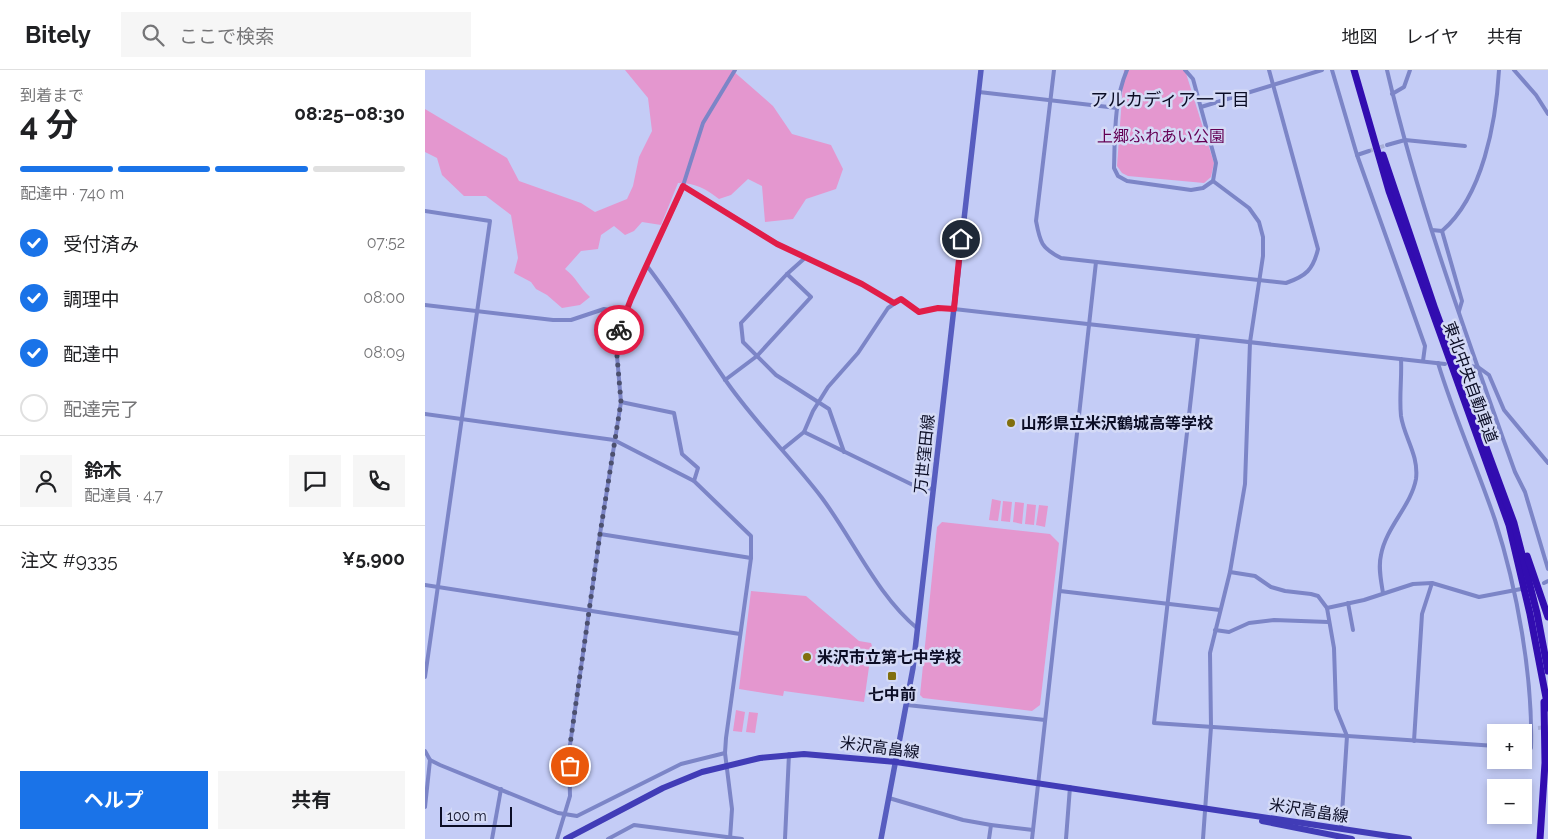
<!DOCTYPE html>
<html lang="ja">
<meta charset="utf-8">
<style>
:root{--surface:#fff;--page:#f6f6f6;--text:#202124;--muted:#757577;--line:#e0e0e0;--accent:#1a73e8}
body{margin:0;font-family:Raleway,"Noto Sans JP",sans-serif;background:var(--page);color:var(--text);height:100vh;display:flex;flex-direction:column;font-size:19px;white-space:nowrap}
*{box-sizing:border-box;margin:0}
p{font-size:16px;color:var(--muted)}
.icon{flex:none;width:28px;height:28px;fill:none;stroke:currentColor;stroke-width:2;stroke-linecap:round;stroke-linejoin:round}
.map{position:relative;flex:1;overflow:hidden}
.sheet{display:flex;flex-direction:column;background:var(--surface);width:425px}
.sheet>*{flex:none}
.fabs{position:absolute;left:1062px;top:654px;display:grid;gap:10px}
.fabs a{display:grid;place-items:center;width:45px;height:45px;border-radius:0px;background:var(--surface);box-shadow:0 2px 8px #0003;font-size:25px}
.scale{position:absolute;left:15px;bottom:12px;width:72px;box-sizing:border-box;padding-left:5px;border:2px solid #0b0d25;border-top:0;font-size:14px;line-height:18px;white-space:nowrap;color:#0b0d25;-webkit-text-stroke:4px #d4daf6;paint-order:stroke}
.pin{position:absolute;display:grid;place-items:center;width:42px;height:42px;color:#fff;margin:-21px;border:2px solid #fff;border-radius:50%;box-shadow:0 1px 5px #0007}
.courier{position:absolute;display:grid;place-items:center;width:50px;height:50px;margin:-25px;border:4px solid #e11d48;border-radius:50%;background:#fff;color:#222;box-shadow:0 1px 6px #0007}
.headline em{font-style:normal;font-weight:700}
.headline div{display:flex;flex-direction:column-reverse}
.headline{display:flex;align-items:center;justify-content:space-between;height:85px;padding:0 20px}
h1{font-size:32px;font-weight:700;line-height:38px}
.bar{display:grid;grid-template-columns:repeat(4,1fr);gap:8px 5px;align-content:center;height:60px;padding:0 20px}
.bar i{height:6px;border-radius:4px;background:var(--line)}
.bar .current{background:var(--accent)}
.bar p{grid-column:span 4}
.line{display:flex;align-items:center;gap:12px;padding:0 20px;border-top:1px solid var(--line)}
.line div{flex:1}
.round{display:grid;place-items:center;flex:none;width:52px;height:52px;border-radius:0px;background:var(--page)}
ol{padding:0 20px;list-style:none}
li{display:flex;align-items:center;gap:15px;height:55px}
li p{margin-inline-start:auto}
li .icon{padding:5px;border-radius:50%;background:var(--accent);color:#fff;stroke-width:4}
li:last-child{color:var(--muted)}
li i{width:28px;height:28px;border:2px solid var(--line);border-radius:50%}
.button{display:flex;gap:10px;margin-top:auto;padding:10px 20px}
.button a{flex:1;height:58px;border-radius:0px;background:var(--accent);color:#fff;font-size:20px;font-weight:700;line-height:58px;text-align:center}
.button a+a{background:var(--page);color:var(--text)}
header{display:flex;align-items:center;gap:30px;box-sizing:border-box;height:70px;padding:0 25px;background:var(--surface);border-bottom:1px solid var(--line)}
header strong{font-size:24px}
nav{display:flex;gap:28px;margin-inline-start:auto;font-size:18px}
.search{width:350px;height:45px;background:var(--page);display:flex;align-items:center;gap:12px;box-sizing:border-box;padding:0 18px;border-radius:0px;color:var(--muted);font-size:19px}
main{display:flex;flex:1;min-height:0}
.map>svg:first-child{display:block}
.green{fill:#e497cf}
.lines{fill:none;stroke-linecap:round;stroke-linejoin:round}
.street-tunnel{stroke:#a8afd7;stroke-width:4;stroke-dasharray:4 2;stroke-linecap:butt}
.street{stroke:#7c85c7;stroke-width:4}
.secondary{stroke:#575dbf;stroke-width:5.5}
.primary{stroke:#413cb7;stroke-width:6}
.highway{stroke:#320db0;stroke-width:7}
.done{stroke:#4c506e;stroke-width:5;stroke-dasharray:0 9}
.route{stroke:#e11d48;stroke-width:6}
.poi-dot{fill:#816f0d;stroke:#d4daf6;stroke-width:2}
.labels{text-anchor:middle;stroke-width:5;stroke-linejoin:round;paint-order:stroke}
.park-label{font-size:16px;fill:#640054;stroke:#d4daf6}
.street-label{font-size:16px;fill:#0b0d25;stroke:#d4daf6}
.poi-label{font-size:16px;font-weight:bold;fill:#0b0d25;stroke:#d4daf6;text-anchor:start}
.neighbourhood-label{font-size:18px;fill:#0b0d25;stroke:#d4daf6}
</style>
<header>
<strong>Bitely</strong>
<div class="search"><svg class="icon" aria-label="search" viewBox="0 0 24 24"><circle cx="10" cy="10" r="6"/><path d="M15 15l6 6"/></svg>ここで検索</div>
<nav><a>地図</a><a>レイヤ</a><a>共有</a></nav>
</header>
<main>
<section class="sheet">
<div class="headline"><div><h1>4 分</h1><p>到着まで</p></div><em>08:25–08:30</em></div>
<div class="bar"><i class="current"></i><i class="current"></i><i class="current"></i><i></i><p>配達中 · 740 m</p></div>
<ol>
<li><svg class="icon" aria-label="check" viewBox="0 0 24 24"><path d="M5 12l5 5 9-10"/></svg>受付済み<p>07:52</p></li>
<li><svg class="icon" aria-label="check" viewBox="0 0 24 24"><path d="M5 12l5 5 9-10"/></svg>調理中<p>08:00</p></li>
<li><svg class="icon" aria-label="check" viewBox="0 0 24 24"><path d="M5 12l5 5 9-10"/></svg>配達中<p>08:09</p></li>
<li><i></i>配達完了</li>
</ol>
<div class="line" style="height:90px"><a class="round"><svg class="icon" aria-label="person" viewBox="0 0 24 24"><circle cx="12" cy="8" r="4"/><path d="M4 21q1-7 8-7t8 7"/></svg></a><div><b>鈴木</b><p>配達員 · 4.7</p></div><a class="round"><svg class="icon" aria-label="chat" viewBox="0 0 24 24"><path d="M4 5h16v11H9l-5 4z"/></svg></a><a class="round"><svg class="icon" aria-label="phone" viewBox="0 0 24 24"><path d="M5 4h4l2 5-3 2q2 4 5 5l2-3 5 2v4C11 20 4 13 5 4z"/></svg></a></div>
<div class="line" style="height:65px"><div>注文 #9335</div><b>¥5,900</b></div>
<div class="button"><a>ヘルプ</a><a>共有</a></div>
</section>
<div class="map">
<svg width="1123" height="769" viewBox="0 0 1123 769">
<rect width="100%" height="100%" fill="#c4ccf6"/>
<g class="green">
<path d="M200 0H307L348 36 367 64 406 75 418 99 411 119 381 129 368 149 340 152 337 116 323 109 306 125 294 129C281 119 271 113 253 113L236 155 217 152 209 161 200 165 189 156 176 165 173 179 156 181 140 199C151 207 155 218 165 227L155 235 137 238 122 225 111 219 106 212 89 203 93 188 86 145 61 126H39L17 105 12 88 0 82V39L82 88 94 111 156 133 170 142 202 129 208 116 214 87 227 61 223 28Z"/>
<path d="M699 0H760L789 93 786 107 779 113 703 106 697 103 692 96Z"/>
<path d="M567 429 576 431 573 451 564 450Z"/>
<path d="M578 431 587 432 585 452 576 451Z"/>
<path d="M590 432 599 433 597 454 588 452Z"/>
<path d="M602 434 611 435 609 455 600 454Z"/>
<path d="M614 435 623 436 620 457 611 455Z"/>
<path d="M517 452 625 464 634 473 615 635 607 641 498 628 495 625 512 457Z"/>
<path d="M326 521 381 526 434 571 446 573 447 576 439 632 359 621 358 626 314 619Z"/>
<path d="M311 640 320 642 317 662 308 661Z"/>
<path d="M324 642 333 643 330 663 321 662Z"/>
</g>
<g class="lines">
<g class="street-tunnel">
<path d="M944 81 962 75"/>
<path d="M1030 294 1043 296"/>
<path d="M1113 658 1123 657"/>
</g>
<g class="street">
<path d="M629 0 611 151C615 172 616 178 636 188L861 213C881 206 888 200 893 179L844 0"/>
<path d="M702 0C689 30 690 65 689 98L693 106 702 111 766 120 778 118 788 111 791 93 768 9 760 0"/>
<path d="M907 0 932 85 1000 276 998 291"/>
<path d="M962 0C994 137 1043 270 1090 402L1100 422 1123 499"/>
<path d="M1089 0 1111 25 1123 44"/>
<path d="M554 22 692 38"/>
<path d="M967 24 979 17 985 0"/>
<path d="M776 37 897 0"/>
<path d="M962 75 980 70 1040 76"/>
<path d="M932 85 944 81"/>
<path d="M258 116 353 174 437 214 469 233"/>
<path d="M0 141 65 151 0 607"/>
<path d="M1007 160 1017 161C1058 126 1071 52 1074 0"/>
<path d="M1017 161 1037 231 1034 241"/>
<path d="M381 187 362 204 316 253 318 272 351 305 404 339 419 382"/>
<path d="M222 196C250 232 273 271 299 308 328 351 366 387 397 428 429 471 452 525 493 559"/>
<path d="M0 235 128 250H146L179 239 200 242"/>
<path d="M773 266 729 653 1071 676"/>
<path d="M1013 293C1029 346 1052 397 1070 450 1092 518 1108 607 1106 678H1099"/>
<path d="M1043 296 1053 297 1064 305 1079 340 1123 393"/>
<path d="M300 310 332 286 386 227 362 204"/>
<path d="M196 332 249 343 257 384 273 398 269 411"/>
<path d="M0 344 189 370 269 411 326 466V488L301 668 300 683 307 739 305 769"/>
<path d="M379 362 492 417 509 419"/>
<path d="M358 379 379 362 388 341 403 317 433 283 463 238 476 229 494 242 513 238 529 239 1020 294"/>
<path d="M175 464 326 488"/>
<path d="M805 502 830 506 846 517 860 521 886 524 893 526 902 538 909 578 911 639 922 666 916 759"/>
<path d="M1119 513 1123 511"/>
<path d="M0 515 315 564"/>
<path d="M635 521 795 540"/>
<path d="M958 523C956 511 953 497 956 485 961 457 986 436 991 409 994 385 979 367 976 346 974 327 977 308 976 289"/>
<path d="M923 533 928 560"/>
<path d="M902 538 939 530 988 514 1007 513 1054 527 1096 519"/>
<path d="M790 560 804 562 824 553 849 550 903 552"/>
<path d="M482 635 620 650"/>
<path d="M989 671 997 544 1007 513"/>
<path d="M0 681 5 690 15 695 133 743 152 746 256 694 300 683"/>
<path d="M464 728 538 750 566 755 608 760"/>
<path d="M0 737 5 690"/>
<path d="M67 769 76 719"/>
<path d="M132 769 145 726 144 682 175 464 196 332 192 286 194 262 206 229 256 122 278 53 310 0"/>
<path d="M183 769 209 755 317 769"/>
<path d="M360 769 364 684"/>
<path d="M564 769 566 755"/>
<path d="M607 769 671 192"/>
<path d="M641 769 645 717"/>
<path d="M778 769 786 657 785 583 805 502 820 414 825 272 838 186V167L834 152 824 138 788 111"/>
</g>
<path class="secondary" d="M456 769 488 598 556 0"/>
<g class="primary">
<path d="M837 751 927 769"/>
<path d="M141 769 238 718 277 702 335 688 379 684 471 692 984 769"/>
</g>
<g class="highway">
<path d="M929 0 964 121 1084 455 1105 544 1123 638"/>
<path d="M958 85 1010 239 1089 453 1112 543 1123 601"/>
<path d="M1102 486 1123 547"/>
<path d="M1115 769 1120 693 1119 632"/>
</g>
</g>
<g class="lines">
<path class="done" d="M145 696 144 682 175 464 196 332 192 286 194 260"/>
<path class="route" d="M194 260 206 229 258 116 352 174 437 214 469 233 476 229 494 242 513 238 529 239 536 169"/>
</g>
<g class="poi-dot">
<circle cx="586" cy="353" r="5"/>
<circle cx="382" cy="587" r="5"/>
<rect x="462" y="601" width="10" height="10" rx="2.5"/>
</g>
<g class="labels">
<g class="park-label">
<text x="736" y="72">上郷ふれあい公園</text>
</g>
<g class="street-label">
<text transform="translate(1046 312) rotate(70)" y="6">東北中央自動車道</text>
<text transform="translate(499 384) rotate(-84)" y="6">万世窪田線</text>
<text transform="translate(455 677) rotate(7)" y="6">米沢高畠線</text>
<text transform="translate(884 740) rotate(9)" y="6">米沢高畠線</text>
</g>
<g class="poi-label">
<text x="596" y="359">山形県立米沢鶴城高等学校</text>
<text x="392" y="593">米沢市立第七中学校</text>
<text x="467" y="630" text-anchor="middle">七中前</text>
</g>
<g class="neighbourhood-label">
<text x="745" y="36">アルカディア一丁目</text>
</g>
</g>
</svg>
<div class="fabs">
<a>+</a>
<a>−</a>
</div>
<div class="scale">100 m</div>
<div class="pin" style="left:145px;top:696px;background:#ea580c"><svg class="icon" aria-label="bag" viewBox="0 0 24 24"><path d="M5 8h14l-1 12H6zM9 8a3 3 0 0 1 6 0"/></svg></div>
<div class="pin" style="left:536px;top:169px;background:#1f2937"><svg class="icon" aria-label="home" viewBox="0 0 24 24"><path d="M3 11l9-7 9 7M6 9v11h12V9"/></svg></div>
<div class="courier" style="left:194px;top:260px"><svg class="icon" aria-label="bike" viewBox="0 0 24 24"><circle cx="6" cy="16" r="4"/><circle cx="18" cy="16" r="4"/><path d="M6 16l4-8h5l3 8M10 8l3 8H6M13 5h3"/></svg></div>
</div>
</main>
